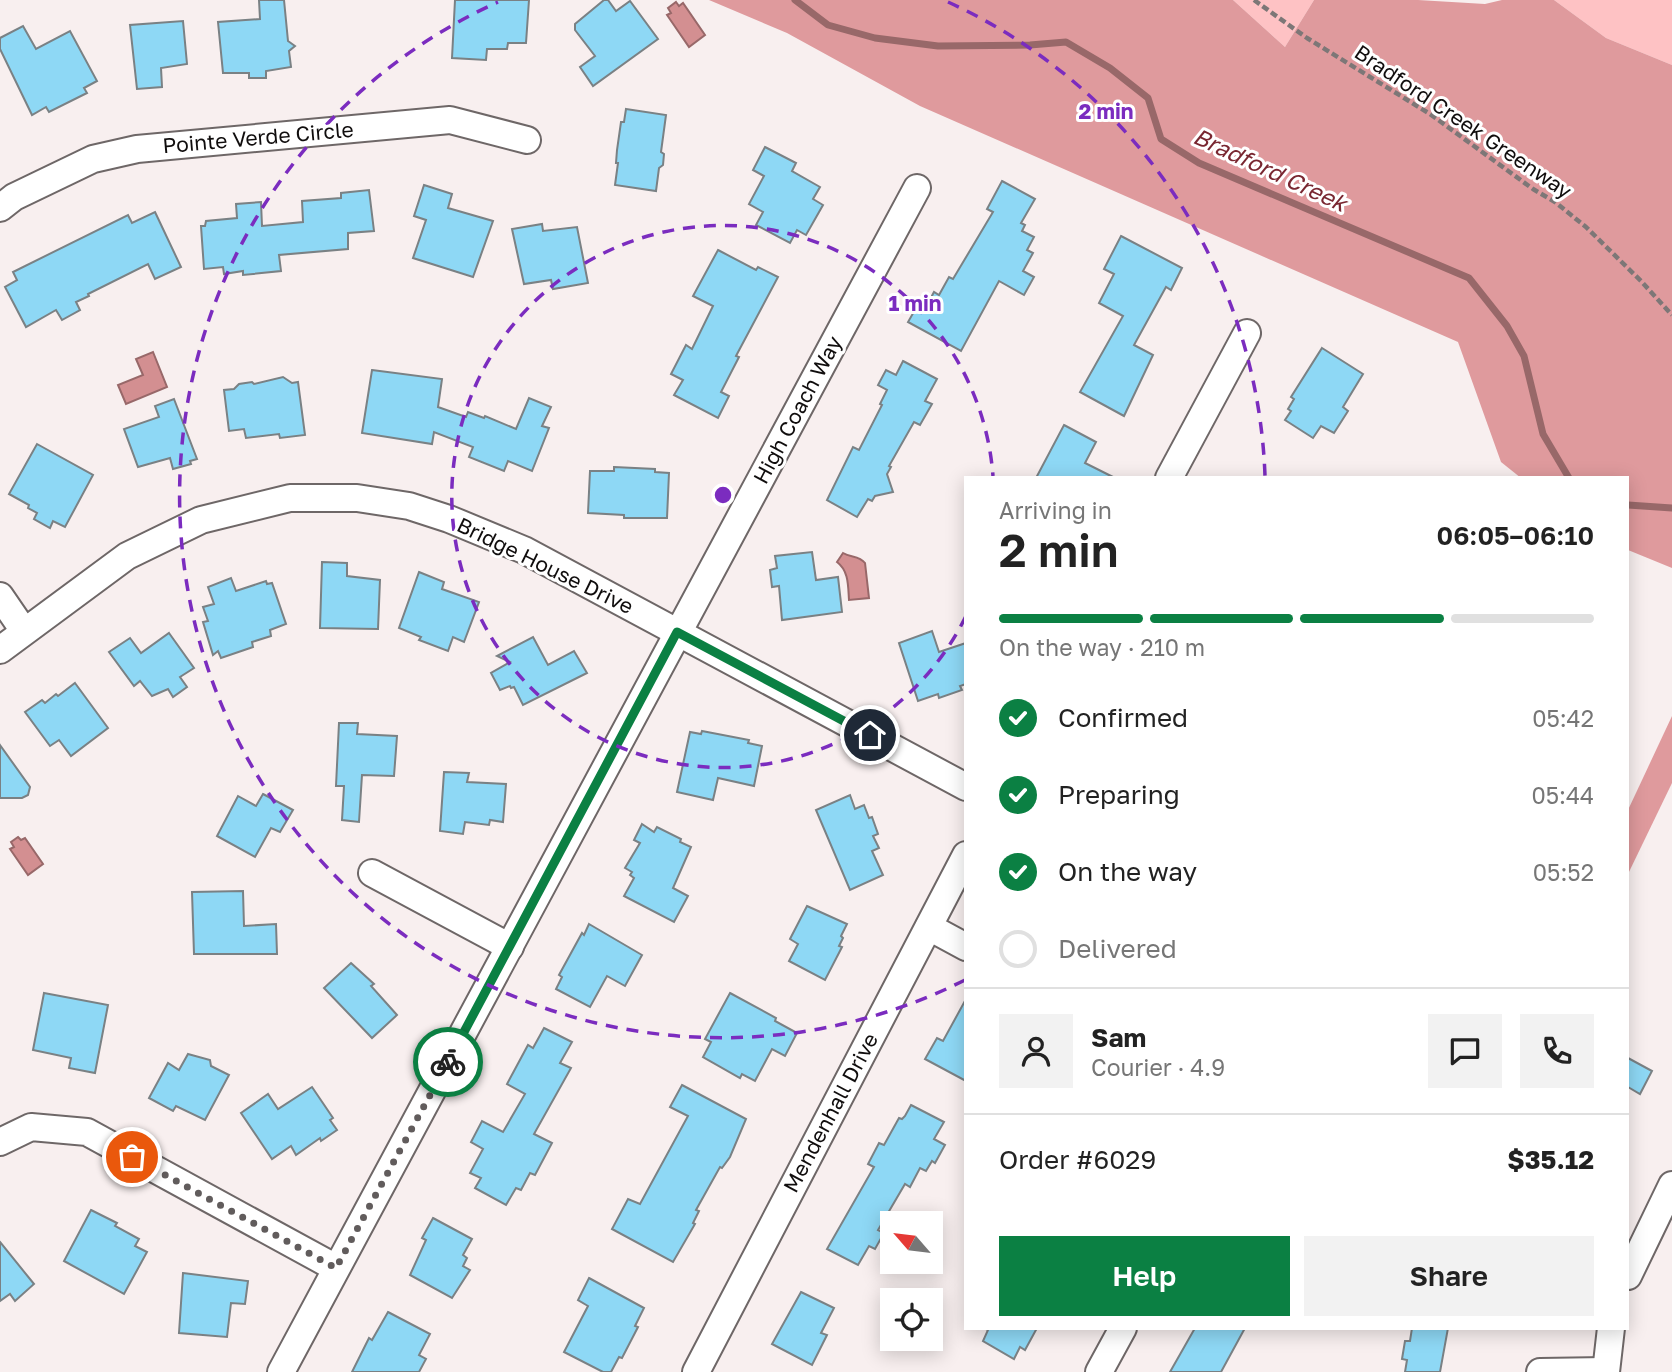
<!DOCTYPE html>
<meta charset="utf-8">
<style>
:root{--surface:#fff;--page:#f2f2f2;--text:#222;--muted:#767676;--line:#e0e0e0;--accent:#0b8043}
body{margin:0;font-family:"Golos Text",sans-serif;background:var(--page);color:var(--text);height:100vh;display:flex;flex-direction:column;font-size:26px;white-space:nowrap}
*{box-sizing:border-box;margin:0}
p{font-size:23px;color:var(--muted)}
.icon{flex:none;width:38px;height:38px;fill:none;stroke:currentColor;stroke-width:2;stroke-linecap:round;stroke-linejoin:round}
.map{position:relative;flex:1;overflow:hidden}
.details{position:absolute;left:964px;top:476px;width:665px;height:854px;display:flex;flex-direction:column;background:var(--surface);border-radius:0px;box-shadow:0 4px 18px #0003}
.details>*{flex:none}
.needle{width:46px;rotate:298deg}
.buttons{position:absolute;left:880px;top:1211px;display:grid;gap:14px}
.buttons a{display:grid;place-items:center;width:63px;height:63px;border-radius:0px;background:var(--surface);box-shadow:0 4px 18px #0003;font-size:35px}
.pin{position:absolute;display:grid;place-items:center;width:60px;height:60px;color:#fff;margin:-30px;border:4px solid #fff;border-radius:50%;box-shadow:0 2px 7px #0007}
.courier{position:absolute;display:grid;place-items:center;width:70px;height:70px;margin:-35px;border:5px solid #0b8043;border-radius:50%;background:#fff;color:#222;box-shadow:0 2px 9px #0007}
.overview em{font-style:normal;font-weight:600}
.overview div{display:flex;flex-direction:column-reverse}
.overview{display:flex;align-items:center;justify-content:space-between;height:119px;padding:0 35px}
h1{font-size:46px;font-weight:600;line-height:52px}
.bar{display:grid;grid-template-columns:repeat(4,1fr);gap:10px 7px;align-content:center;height:84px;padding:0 35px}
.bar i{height:9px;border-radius:5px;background:var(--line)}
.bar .active{background:var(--accent)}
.bar p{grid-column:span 4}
.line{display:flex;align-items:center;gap:18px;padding:0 35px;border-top:2px solid var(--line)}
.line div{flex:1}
.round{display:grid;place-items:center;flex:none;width:74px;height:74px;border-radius:0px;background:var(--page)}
ol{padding:0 35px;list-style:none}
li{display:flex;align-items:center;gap:21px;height:77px}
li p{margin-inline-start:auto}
li .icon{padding:7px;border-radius:50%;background:var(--accent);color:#fff;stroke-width:4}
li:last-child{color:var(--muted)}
li i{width:38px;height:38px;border:4px solid var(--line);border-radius:50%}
.button{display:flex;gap:14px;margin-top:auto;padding:14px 35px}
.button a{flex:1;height:80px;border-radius:0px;background:var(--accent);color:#fff;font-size:28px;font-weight:600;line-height:80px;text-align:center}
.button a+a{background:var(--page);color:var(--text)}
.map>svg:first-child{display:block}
.green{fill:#fec2c4}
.forest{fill:#df9a9d}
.water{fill:#d38f91;stroke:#986869;stroke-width:2}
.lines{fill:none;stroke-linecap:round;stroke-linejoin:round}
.stream{stroke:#986869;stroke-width:7}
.building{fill:#8ed8f5;stroke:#7a8184;stroke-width:2}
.minor-casing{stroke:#6e6767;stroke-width:30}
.path{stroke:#7d7777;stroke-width:4.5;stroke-dasharray:7 3.5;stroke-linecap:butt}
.minor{stroke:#fff;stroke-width:26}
.done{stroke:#615c5c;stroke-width:7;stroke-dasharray:0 12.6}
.route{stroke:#0b8043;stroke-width:9}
.ring{fill:none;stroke:#7b2cbf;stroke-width:3.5;stroke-dasharray:12 9}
.labels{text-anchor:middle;stroke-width:6;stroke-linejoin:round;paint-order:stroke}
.street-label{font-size:21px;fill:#100d0d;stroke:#fff}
.water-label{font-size:23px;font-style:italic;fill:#792731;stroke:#fff}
.centre{fill:#7b2cbf;stroke:#fff;stroke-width:3.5}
.ring-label{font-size:21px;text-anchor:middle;font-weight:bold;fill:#7b2cbf;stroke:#fff;stroke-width:6;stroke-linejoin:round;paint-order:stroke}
</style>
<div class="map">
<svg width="1672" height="1372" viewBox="0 0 1672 1372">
<rect width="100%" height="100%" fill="#f8efef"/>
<g class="green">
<path d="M1233 0H1314L1285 47Z"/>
<path d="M1554 0H1672V65L1606 38Z"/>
</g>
<g class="forest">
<path d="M709 0H1233L1285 47 1314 0H1418L1485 4 1502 0H1554L1606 38 1672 65V568L1628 550V478H1521L1501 462 1458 342 920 106 787 33Z"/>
<path d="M1672 716V783L1628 874V810Z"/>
</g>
<g class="water">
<path d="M676 2 679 6 683 3 705 35 689 47 667 15 671 13 668 8Z"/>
<path d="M153 352 167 387 126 404 118 385 143 375 136 359Z"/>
<path d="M843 553C851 558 859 555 865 563L869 598 849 600C848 586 849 571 837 562Z"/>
<path d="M18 837 21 840 25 838 43 864 28 875 10 849 14 847 11 842Z"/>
</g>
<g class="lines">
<g class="stream">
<path d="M795 0 828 25 875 38 938 46 1030 45 1066 42 1110 68 1148 98 1161 139 1199 163 1469 278 1507 326 1524 356 1543 434 1569 478"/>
<path d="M1628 505 1672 508"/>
</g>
</g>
<g class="building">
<path d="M259 0H284L288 41 295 46 289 51 291 67 266 71V78H249V73H223L218 22 260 19Z"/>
<path d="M455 0H529L526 43H508L507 49H487L486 60 452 58Z"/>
<path d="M604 0H608L616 11 630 1 658 39 593 86 580 67 595 56 575 30V24Z"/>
<path d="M183 21 187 64 161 68 162 87 137 89 130 25Z"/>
<path d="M23 26 36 49 70 31 97 81 84 88 87 93 49 112 46 107 32 115 0 49V38Z"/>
<path d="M626 109 666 115 661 152 664 154 663 165 659 168 656 191 615 185 618 163H616L617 150 621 122H624Z"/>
<path d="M765 147 796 163 792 171 820 187 813 199 823 205 806 235 797 230 790 243 756 225 763 212 749 204 764 176 753 170Z"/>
<path d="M1002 181 1035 199 1021 223 1025 225 1022 231 1034 237 1027 250 1033 253 1023 271 1034 277 1024 295 999 281 961 351 908 322 920 301 927 305 934 292 939 295 949 277 953 279 993 212 987 209Z"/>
<path d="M424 185 452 194 448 208 493 221 473 277 413 258 426 220 414 216Z"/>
<path d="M369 190 374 231 348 233V249L279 255 281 271 243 275V271L224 274 223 267 204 269 201 226H205L206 221 237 218 236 204 261 202 262 226 303 222 302 201 341 198V193Z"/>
<path d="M155 212 181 267 155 279 148 264 88 294 89 296 76 302 80 310 62 320 56 310 26 327 5 287 17 280 13 272 128 215 132 223Z"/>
<path d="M542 224 543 231 577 227 588 283 553 289 551 280 524 284 512 229Z"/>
<path d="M1121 236 1182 268 1171 290 1166 287 1134 345 1153 355 1124 416 1080 392 1123 316 1099 303 1114 274 1104 269Z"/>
<path d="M718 250 756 270 758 267 778 277 736 356 739 357 721 392 729 396 718 418 674 395 683 380 671 374 686 345 692 349 713 306 693 296Z"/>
<path d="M1322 348 1363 374 1343 407 1348 411 1334 433 1321 426 1313 438 1285 420 1291 411 1288 409 1294 399 1291 397Z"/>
<path d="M903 361 937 379 925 401 932 404 920 425 914 422 889 466 891 467 887 474 893 492 875 496 872 501 868 499 857 517 827 500 853 447 859 450 882 405 880 404 887 390 878 385 886 370 896 375Z"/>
<path d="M372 370 442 379 438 407 466 417 468 412 484 418 485 416 516 429 529 398 551 407 542 426 549 428 532 471 508 461 504 471 469 457 473 447 434 432 432 444 362 433Z"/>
<path d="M283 377 292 383 298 382 305 435 280 438 279 434 246 438 244 429 229 431 224 390 234 389 239 384 252 382 254 384Z"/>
<path d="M174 399 197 459 190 461 191 464 173 469 170 458 138 467 124 429 159 417 155 406Z"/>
<path d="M1064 425 1096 442 1085 463 1115 478H1036Z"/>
<path d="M37 444 93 475 65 527 53 521 50 528 34 519 37 513 28 508 29 505 9 494Z"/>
<path d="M614 467 655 469V472L669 473 667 518H624V515L588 513 590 471H614Z"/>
<path d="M812 552 816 580 838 577 842 612 782 620 779 586 772 587 770 570 777 568 775 556Z"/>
<path d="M322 562 347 563V576L380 580 378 629 320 628Z"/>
<path d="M419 572 444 582 442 589 479 602 464 642 453 637 448 651 419 640 421 637 399 628Z"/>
<path d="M231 578 236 591 266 581 267 584 272 583 286 624 270 630 271 636 252 642 253 647 221 658 218 651 213 655 203 622 208 621 203 607 214 604 208 587Z"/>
<path d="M932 631 939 652 966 643V684L960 686 962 690 939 698 938 694 918 701 899 643Z"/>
<path d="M169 633 194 668 180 677 187 687 173 697 168 689 152 696 140 681 134 686 109 652 130 638 141 653Z"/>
<path d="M533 637 548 665 574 651 587 673 523 705 514 687 511 688 510 686 500 690 491 673 510 662 497 656Z"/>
<path d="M75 683 108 728 71 756 59 740 50 746 25 712 42 700 45 703 56 694 58 696Z"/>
<path d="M339 723H358L357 734 397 736 394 776 362 775 359 822 342 820 344 786H336Z"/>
<path d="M702 731 749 740 748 743 762 746 754 786 718 778 713 800 677 792 690 732 701 734Z"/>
<path d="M0 745 30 787 28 795 22 798H0Z"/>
<path d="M444 772 469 773 467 782 506 784 503 822 490 820 489 825 465 822 463 834 440 831Z"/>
<path d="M263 794 293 810 280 832 271 828 255 857 217 836 238 796 256 806Z"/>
<path d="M850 795 855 809 864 805 869 818 872 817 878 834 873 836 879 848 872 851 883 875 850 890 816 810Z"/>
<path d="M642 824 654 832 657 827 681 839 680 842 691 847 673 888 688 896 674 922 624 896 634 878 630 875 632 872 625 868 640 843 634 840Z"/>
<path d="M243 891 244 926 276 924 277 954H194L192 892Z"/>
<path d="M807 906 847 924 841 936 843 938 839 946 842 947 825 980 789 961 798 944 790 939Z"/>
<path d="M589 924 642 955 625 986 607 976 590 1007 556 989 562 977 559 975 582 933 584 935Z"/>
<path d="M351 963 374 984 371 986 397 1015 372 1038 324 988Z"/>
<path d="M44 993 108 1005 95 1073 69 1068 71 1058 33 1050Z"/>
<path d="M730 993 776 1018 775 1021 797 1033 785 1056 772 1049 755 1081 742 1074 740 1078 703 1057 711 1042 705 1039Z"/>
<path d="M966 999V1081L925 1059 937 1038 943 1041Z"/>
<path d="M544 1028 572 1042 560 1063 571 1068 534 1134 552 1143 535 1175 530 1173 521 1190 516 1188 506 1205 475 1188 481 1178 470 1173 483 1149 471 1142 482 1121 503 1132 525 1094 507 1084 528 1045 533 1048Z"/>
<path d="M188 1054 210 1060 211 1066 229 1075 205 1120 176 1106 173 1111 149 1098 168 1063 179 1070Z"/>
<path d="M1628 1058 1652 1071 1640 1094 1628 1087Z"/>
<path d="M682 1085 746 1119 730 1157 722 1168 720 1167 696 1210 699 1211 693 1223 695 1224 673 1262 612 1229 628 1199 640 1204 688 1116 670 1107Z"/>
<path d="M312 1087 333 1118 330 1120 337 1130 321 1141 320 1138 296 1155 291 1146 272 1159 241 1113 268 1094 278 1109Z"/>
<path d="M911 1105 944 1122 934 1139 945 1145 935 1163 932 1161 926 1171 920 1168 910 1187 905 1184 878 1230 884 1233 875 1249 869 1246 858 1265 827 1249 874 1167 868 1164 879 1143 884 1145 899 1118 902 1119 905 1116Z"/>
<path d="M91 1210 117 1223 115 1226 139 1239 135 1246 147 1252 124 1294 64 1261Z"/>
<path d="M433 1218 472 1239 463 1255 467 1258 463 1266 470 1270 452 1298 410 1275 426 1240 422 1238Z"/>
<path d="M0 1242 34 1284 15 1301 10 1294 0 1301Z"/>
<path d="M183 1273 248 1281 245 1304 231 1303 227 1337 179 1333Z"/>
<path d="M589 1278 644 1308 635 1326 638 1327 622 1358 619 1357 611 1372H603L564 1352 588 1306 578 1300Z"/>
<path d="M801 1292 834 1308 821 1333 827 1335 812 1365 772 1344Z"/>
<path d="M388 1312 430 1334 419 1355 426 1359 419 1372H352L369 1338 372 1340Z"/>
<path d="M984 1328H1037L1025 1350 1020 1347 1014 1359 983 1341 988 1330Z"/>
<path d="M1195 1328H1245L1221 1372H1170Z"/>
<path d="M1412 1328H1448L1440 1372H1405L1407 1360 1402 1359 1405 1341H1410Z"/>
</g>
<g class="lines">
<defs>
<g id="minor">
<path d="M0 208 14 197 93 159 137 149 450 120 527 140"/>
<path d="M1169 478 1247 333"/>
<path d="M0 596 24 631"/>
<path d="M0 650 127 556 201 520 290 498H357L409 506 449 519 524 550 966 787"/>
<path d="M372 873 510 947"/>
<path d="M929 927 966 947"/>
<path d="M0 1142 31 1127 87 1132 336 1268"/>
<path d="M1628 1276 1672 1185"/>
<path d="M281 1372 917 188"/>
<path d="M696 1372 966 855"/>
<path d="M1099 1372 1123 1328"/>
<path d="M1540 1372 1606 1371"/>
<path d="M1606 1372 1611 1328"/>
</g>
</defs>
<use href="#minor" class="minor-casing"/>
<path class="path" d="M1254 0 1307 38 1430 114 1533 189 1555 202 1586 227 1641 281 1672 315"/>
<use href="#minor" class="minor"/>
</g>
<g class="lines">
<path class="done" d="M132 1157 336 1268 448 1062"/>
<path class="route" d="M448 1062 677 632 870 735"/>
</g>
<g class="ring">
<path d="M966 616A271 271 0 1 1 993 476"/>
<path d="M965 980A542 542 0 1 1 498 2M948 2A542 542 0 0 1 1265 476"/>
</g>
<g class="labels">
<g class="street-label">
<text transform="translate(1463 122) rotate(34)" y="7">Bradford Creek Greenway</text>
<text transform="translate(258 138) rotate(-5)" y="7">Pointe Verde Circle</text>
<text transform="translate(798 410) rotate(-62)" y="7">High Coach Way</text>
<text transform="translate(545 566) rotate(26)" y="7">Bridge House Drive</text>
<text transform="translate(831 1113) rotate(-62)" y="7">Mendenhall Drive</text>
</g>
<g class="water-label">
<text transform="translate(1270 170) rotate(25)" y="8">Bradford Creek</text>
</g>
</g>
<circle cx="723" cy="495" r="10" class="centre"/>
<g class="ring-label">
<text x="1106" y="119">2 min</text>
<text x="915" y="311">1 min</text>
</g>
</svg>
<div class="buttons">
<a><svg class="needle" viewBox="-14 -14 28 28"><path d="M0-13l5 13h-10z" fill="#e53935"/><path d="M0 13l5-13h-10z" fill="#767676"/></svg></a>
<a><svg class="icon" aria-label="locate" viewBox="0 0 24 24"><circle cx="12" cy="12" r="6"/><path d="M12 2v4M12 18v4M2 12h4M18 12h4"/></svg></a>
</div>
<div class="pin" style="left:132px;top:1157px;background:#ea580c"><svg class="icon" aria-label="bag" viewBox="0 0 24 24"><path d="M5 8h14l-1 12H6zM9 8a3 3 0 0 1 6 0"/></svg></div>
<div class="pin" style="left:870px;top:735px;background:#1f2937"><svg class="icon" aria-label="home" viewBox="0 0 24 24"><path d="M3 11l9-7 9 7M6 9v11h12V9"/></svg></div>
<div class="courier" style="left:448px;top:1062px"><svg class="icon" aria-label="bike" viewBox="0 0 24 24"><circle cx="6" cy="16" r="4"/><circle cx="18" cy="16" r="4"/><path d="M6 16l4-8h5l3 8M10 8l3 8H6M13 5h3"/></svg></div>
<section class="details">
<div class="overview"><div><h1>2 min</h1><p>Arriving in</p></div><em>06:05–06:10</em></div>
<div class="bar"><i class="active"></i><i class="active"></i><i class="active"></i><i></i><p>On the way · 210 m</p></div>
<ol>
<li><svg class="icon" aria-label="check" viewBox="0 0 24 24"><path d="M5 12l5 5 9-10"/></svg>Confirmed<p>05:42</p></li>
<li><svg class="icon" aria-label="check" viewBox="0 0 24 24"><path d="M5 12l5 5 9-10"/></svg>Preparing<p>05:44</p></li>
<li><svg class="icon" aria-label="check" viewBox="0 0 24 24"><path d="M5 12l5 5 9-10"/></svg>On the way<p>05:52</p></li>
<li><i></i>Delivered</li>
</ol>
<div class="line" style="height:126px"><a class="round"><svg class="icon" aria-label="person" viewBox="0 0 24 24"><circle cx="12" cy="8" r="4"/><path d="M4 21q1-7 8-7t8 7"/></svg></a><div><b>Sam</b><p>Courier · 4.9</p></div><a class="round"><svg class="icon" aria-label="chat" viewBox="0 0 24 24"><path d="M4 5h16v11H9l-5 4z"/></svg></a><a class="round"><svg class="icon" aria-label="phone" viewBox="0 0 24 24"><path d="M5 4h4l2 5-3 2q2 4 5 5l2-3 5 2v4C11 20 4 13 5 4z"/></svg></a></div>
<div class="line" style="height:91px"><div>Order #6029</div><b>$35.12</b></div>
<div class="button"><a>Help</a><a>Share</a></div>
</section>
</div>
